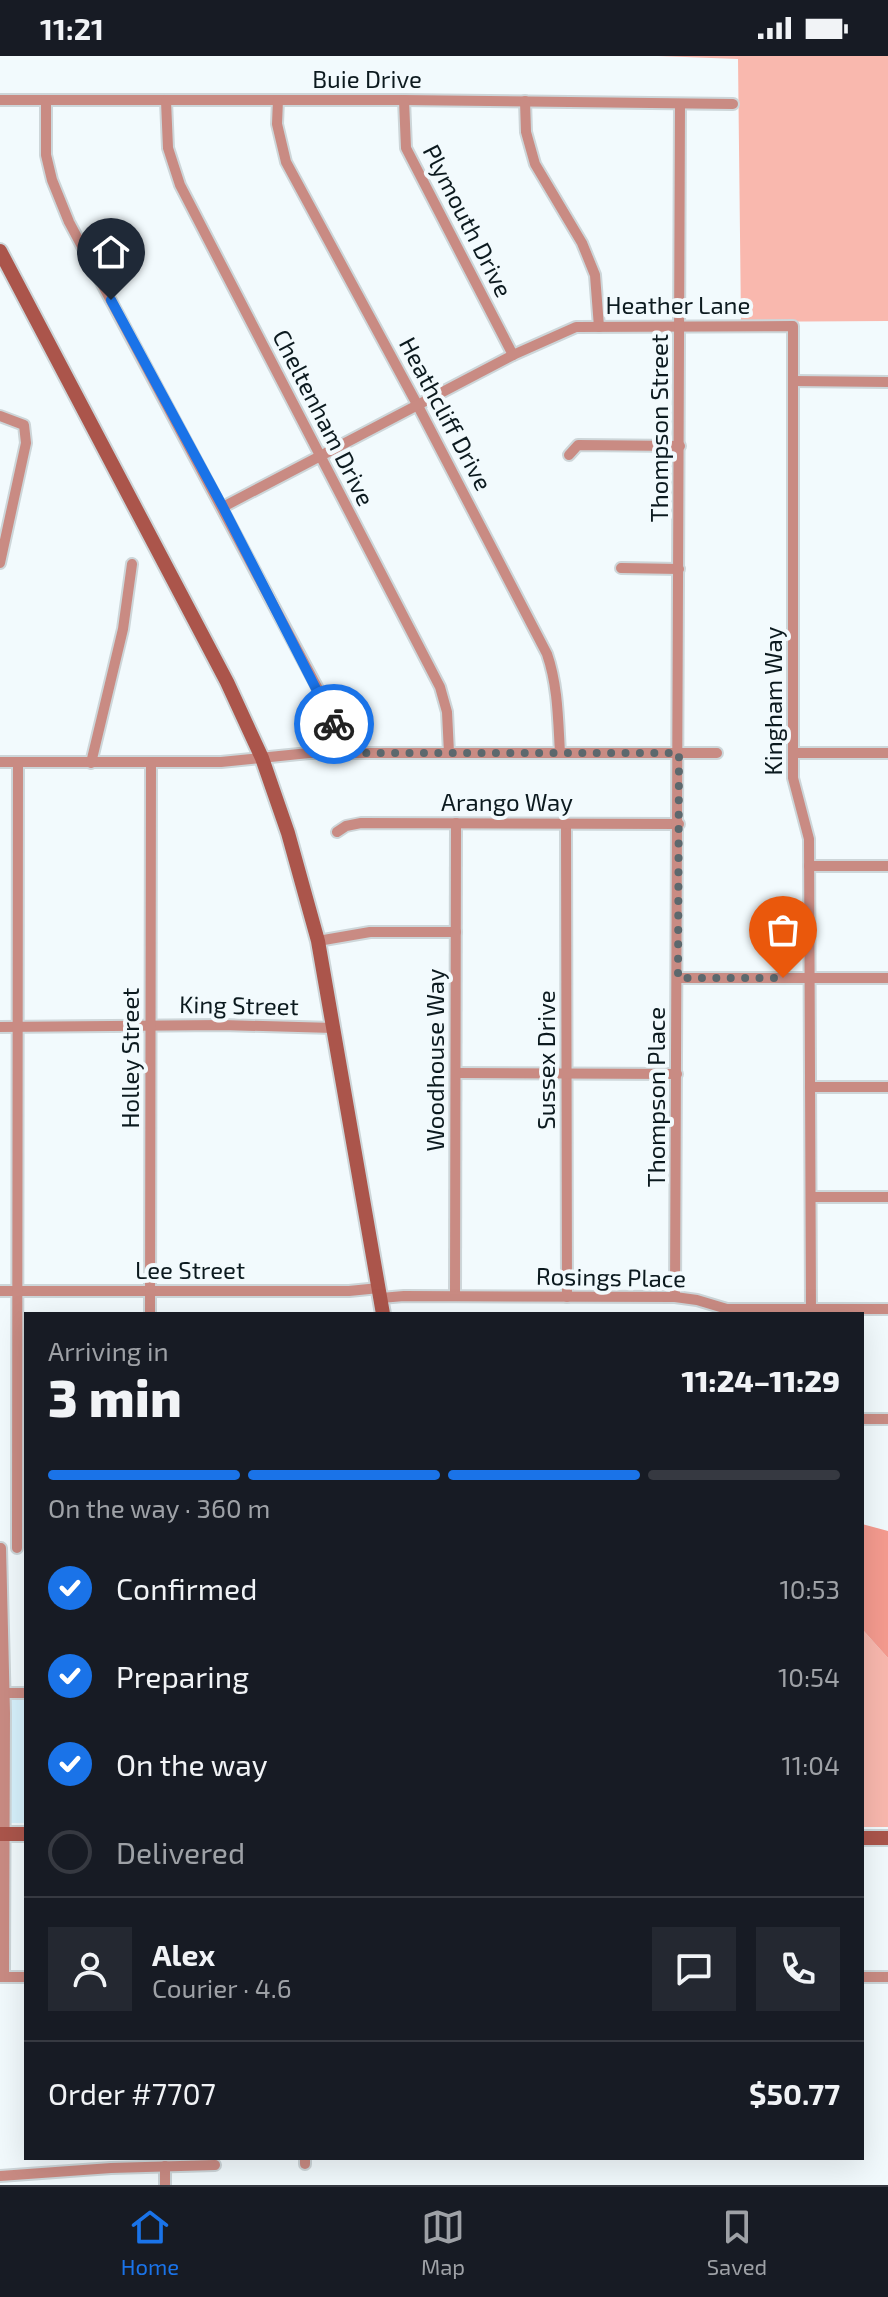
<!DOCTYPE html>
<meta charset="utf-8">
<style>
:root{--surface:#171b24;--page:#242831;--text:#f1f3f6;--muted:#9ea1a6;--line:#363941;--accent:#1a73e8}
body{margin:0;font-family:"Exo 2",sans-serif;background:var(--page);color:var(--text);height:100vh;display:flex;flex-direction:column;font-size:30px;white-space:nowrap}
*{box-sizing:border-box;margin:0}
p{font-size:26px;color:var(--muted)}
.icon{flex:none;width:44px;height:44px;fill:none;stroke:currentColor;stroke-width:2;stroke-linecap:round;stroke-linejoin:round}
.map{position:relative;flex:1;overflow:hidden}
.panel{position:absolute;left:24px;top:1256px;width:840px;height:848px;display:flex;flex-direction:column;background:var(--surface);border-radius:0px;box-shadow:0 8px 32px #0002}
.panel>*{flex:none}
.pin{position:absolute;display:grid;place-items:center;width:68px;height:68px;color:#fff;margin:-82px -34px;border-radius:50% 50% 50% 0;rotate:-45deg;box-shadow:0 0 8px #0007}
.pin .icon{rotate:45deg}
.courier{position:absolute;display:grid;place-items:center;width:80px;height:80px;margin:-40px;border:6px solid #1a73e8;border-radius:50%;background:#fff;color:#222;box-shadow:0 2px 10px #0007}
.summary em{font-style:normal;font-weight:800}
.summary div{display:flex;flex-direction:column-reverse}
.summary{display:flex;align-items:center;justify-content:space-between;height:136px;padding:0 24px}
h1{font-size:52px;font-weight:800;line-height:60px}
.bar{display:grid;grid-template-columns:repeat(4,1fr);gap:12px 8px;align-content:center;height:96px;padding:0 24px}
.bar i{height:10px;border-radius:6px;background:var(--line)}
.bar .on{background:var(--accent)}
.bar p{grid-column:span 4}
.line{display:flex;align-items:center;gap:20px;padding:0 24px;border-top:2px solid var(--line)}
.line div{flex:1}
.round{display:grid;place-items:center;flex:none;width:84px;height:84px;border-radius:0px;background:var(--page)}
ol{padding:0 24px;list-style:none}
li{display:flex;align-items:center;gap:24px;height:88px}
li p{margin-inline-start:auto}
li .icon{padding:8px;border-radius:50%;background:var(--accent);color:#fff;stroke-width:4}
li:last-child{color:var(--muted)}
li i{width:44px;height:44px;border:4px solid var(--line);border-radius:50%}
.status{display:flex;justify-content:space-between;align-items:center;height:56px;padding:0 40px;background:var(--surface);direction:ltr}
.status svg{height:22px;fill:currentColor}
.dock{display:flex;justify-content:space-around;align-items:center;height:112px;border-top:2px solid var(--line);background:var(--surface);font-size:22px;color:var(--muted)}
.dock a{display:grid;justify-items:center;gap:4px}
.dock .on{color:var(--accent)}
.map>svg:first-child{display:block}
.built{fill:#d7f2fd}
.green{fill:#f9b8ae}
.forest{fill:#f59b8f}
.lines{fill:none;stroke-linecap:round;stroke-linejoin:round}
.street-casing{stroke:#cdd6d9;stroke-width:14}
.secondary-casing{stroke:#cdd6d9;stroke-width:18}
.street{stroke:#c98b83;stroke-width:10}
.secondary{stroke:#ab554b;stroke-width:14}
.done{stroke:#5c686d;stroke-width:8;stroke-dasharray:0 14.4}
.route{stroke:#1a73e8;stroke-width:10}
.labels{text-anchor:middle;stroke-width:8;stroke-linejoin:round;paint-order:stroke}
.street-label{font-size:24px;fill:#0c1a1f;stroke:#f2fafd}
</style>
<div class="status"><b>11:21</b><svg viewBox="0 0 49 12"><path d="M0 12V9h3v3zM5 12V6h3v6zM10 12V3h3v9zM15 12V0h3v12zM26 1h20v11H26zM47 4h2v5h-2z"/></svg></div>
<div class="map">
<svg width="888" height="2129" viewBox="0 0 888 2129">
<rect width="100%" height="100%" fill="#f2fafd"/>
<path class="built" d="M11 1643H26V1767H10Z"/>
<g class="green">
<path d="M658 0H888V265L741 266 738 3Z"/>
<path d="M862 1573 888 1602V1771H862Z"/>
</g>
<path class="forest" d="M862 1468 888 1475V1602L862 1573Z"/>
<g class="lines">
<defs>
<g id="street">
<path d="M0 44H404L733 48"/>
<path d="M46 44V99L52 124 69 166 332 659 338 697"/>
<path d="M278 44 277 68 286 106 418 350 547 598C558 630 558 663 560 697"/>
<path d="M404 44 406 92 513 299"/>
<path d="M166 45 168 92 180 129 440 631 447 656 449 697"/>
<path d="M525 45 526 76 535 108 582 187 595 219 599 271"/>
<path d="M793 325 888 326"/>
<path d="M0 360 24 369 26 387 0 507"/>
<path d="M569 399 578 389 680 390"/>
<path d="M223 451 513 299 576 271 793 270V722L809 783 811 1258"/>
<path d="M621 512 679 513"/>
<path d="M793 697H888"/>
<path d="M0 706H221L309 697H717"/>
<path d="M91 707 123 573 132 508"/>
<path d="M566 768 567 1241"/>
<path d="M337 776 346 770 361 767 679 768"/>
<path d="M809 810H888"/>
<path d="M318 885 370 876H456"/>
<path d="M678 922H888"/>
<path d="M0 971 222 969 334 972"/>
<path d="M456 1017 677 1018"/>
<path d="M810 1031H888"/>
<path d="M811 1141H888"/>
<path d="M0 1235H349L379 1232"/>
<path d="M455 1240 456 767"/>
<path d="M675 1241 680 48"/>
<path d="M381 1242 404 1240 675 1241 697 1244 727 1253H888"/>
<path d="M150 1258 151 707"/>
<path d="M862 1363H888"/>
<path d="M1 1492 5 1657 4 1921"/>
<path d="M17 1492 18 706"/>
<path d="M0 1637H26"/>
<path d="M0 1921H26"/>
<path d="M862 1921H888"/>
<path d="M305 2102V2108"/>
<path d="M0 2120 111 2112 215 2109"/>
<path d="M165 2129V2110"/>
</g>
<g id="secondary">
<path d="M0 195 227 626 262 702 288 777 318 885 383 1258"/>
<path d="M0 1778H26"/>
<path d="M862 1782H888"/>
</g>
</defs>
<use href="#street" class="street-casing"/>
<use href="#secondary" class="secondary-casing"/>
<use href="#street" class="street"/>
<use href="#secondary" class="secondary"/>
</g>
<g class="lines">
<path class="done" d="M334 668 338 697H679L678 922H783"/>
<path class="route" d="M111 244 223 451 334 668"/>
</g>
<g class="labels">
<g class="street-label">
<text x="367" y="32">Buie Drive</text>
<text transform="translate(467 165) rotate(63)" y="8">Plymouth Drive</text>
<text x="678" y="258">Heather Lane</text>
<text transform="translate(445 358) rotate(62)" y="8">Heathcliff Drive</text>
<text transform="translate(323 362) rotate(63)" y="8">Cheltenham Drive</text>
<text transform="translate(660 372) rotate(-90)" y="8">Thompson Street</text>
<text transform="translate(774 645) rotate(-90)" y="8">Kingham Way</text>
<text x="507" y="755">Arango Way</text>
<text transform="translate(239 950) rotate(1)" y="8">King Street</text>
<text transform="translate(131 1002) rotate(-90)" y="8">Holley Street</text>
<text transform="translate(436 1004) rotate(-90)" y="8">Woodhouse Way</text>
<text transform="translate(547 1004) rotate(-90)" y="8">Sussex Drive</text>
<text transform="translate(657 1041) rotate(-90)" y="8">Thompson Place</text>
<text x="190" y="1223">Lee Street</text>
<text transform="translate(611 1222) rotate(1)" y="8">Rosings Place</text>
</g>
</g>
</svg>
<div class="pin" style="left:783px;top:922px;background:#ea580c"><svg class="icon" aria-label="bag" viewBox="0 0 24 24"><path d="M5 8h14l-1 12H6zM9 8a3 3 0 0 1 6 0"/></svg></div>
<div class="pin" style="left:111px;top:244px;background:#1f2937"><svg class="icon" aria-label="home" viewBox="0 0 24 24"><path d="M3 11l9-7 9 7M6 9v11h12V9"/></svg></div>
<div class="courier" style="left:334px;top:668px"><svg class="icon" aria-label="bike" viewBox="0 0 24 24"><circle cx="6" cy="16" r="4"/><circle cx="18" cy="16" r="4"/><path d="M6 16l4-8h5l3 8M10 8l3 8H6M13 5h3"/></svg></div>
<section class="panel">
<div class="summary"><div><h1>3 min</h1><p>Arriving in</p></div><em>11:24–11:29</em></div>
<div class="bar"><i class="on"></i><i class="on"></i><i class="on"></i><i></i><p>On the way · 360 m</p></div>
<ol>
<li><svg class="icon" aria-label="check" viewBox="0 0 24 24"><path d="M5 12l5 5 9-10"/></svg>Confirmed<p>10:53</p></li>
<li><svg class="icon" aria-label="check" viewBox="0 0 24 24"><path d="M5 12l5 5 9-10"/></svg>Preparing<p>10:54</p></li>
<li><svg class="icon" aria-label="check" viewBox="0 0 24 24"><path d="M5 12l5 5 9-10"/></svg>On the way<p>11:04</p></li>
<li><i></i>Delivered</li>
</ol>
<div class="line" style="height:144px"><a class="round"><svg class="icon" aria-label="person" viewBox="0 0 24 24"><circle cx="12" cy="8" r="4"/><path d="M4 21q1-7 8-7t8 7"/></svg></a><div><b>Alex</b><p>Courier · 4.6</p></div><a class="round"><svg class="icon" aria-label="chat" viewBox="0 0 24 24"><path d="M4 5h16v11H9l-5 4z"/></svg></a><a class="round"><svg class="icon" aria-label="phone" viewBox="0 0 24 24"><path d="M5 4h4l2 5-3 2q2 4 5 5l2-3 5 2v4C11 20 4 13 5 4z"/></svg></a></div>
<div class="line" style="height:104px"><div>Order #7707</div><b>$50.77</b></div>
</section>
</div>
<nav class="dock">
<a class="on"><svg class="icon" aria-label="home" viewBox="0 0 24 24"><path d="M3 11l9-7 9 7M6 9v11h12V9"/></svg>Home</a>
<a><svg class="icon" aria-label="map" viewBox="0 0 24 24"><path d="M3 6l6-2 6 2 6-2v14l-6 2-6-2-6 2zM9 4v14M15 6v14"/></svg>Map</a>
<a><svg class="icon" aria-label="saved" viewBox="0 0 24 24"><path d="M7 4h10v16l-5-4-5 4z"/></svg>Saved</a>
</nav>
